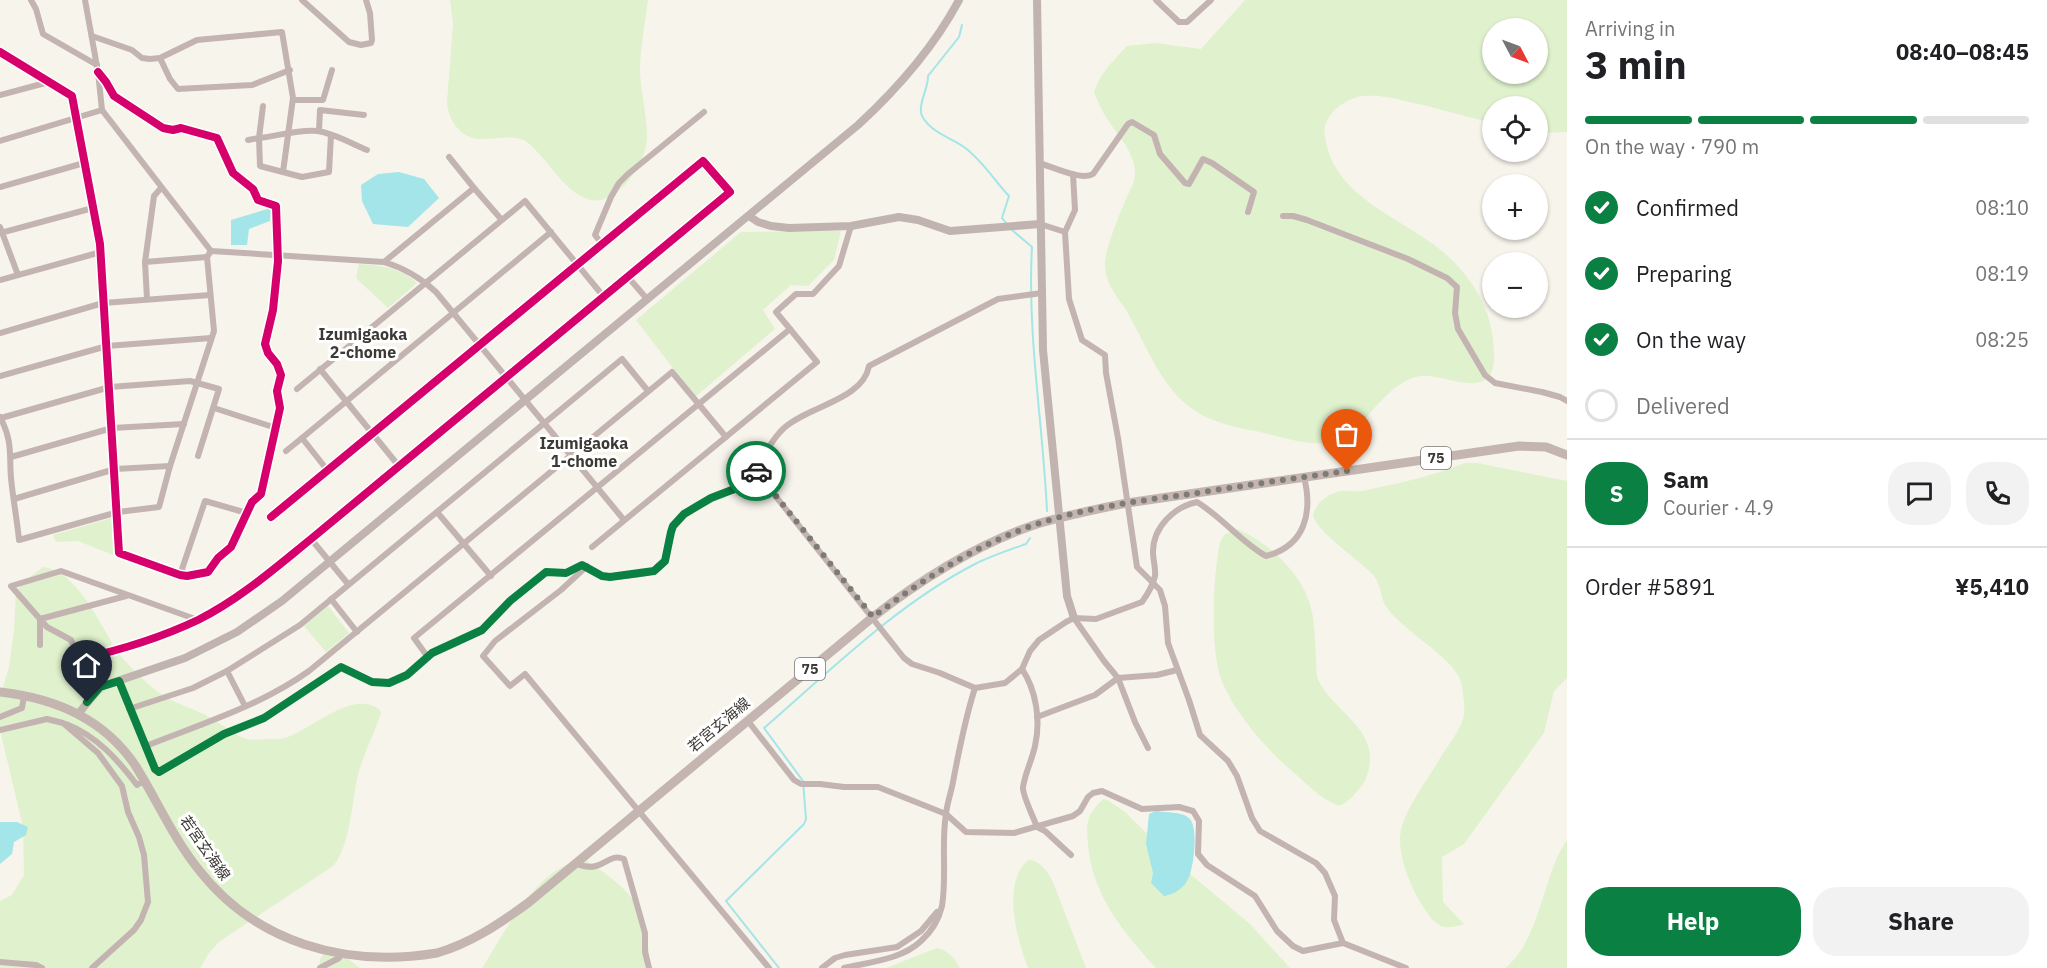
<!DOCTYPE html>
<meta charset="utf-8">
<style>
:root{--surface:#fff;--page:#f2f2f2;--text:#202124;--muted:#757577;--line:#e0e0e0;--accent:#0b8043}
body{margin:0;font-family:"IBM Plex Sans","Noto Sans JP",sans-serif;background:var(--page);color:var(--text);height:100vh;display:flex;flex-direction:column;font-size:22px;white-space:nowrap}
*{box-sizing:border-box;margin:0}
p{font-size:20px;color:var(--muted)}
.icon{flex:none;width:33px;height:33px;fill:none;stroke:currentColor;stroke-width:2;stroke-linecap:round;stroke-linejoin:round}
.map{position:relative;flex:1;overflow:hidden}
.details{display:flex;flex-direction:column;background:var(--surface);width:480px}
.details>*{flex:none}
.needle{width:39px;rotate:131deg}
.buttons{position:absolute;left:1482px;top:18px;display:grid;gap:12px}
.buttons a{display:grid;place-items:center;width:66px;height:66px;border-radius:50%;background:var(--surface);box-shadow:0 2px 4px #0004;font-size:30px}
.pin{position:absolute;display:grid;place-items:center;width:51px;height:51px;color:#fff;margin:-62px -26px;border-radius:50% 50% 50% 0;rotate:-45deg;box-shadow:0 0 6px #0007}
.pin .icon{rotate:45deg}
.courier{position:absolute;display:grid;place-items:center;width:60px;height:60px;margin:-30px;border:4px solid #0b8043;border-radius:50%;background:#fff;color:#222;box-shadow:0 2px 8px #0007}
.overview em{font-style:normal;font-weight:800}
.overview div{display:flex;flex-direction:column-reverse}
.overview{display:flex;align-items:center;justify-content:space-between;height:102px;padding:0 18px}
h1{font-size:39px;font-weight:800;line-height:45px}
.bar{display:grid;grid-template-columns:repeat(4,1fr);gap:9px 6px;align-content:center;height:72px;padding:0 18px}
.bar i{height:8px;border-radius:4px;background:var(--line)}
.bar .selected{background:var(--accent)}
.bar p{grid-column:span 4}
.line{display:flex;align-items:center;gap:15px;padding:0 18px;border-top:2px solid var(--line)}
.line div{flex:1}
.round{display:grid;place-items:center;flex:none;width:63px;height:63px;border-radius:24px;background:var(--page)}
ol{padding:0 18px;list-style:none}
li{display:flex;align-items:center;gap:18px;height:66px}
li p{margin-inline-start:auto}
li .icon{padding:6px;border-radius:50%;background:var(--accent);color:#fff;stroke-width:4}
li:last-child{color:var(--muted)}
li i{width:33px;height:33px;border:3px solid var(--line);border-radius:50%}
.button{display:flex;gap:12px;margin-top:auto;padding:12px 18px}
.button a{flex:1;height:69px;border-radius:24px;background:var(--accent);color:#fff;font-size:24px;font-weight:800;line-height:69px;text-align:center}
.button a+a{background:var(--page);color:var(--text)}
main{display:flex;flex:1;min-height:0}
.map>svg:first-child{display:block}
.green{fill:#e0f1cd;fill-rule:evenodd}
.water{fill:#a3e5e8}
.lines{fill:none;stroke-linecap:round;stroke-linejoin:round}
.stream{stroke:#a3e5e8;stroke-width:2}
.street{stroke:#c3b4b1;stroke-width:6}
.secondary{stroke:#c1b3b0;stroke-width:8}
.primary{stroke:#c4b5b1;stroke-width:9}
.cycleway-casing{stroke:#fff;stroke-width:11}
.cycleway{stroke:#d6006c;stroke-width:8}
.done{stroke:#7e7b75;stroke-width:6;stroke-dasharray:0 10.8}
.route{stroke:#0b8043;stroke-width:8}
.labels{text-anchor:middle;stroke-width:6;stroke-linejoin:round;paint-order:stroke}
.shield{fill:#fff;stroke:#777572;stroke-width:1.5}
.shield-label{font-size:14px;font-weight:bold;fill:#3d3a35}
.street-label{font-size:15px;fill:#3d3a35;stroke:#fff}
.neighbourhood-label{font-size:16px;font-weight:bold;fill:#3d3a35;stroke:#fff}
</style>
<main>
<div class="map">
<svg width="1567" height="968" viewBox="0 0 1567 968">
<rect width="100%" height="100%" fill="#f7f4ec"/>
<g class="green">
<path d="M450 0H648C645 24 640 48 640 73 641 93 650 129 646 146 642 168 614 209 587 199 561 189 546 155 524 140 509 135 497 139 482 139 461 140 448 120 447 102L453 24Z"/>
<path d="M1245 0H1567V132L1538 133V106H1492V123C1469 117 1446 111 1423 105 1404 101 1383 94 1364 96 1349 97 1331 109 1326 123 1323 130 1325 138 1327 146 1341 204 1415 222 1453 261 1475 284 1489 307 1493 339 1494 350 1496 365 1490 375 1477 394 1441 374 1421 376 1403 378 1389 393 1377 405 1368 415 1359 428 1348 435 1322 452 1287 438 1260 432 1244 429 1228 426 1213 420 1165 402 1150 351 1126 310 1116 295 1104 282 1105 262 1106 247 1120 213 1126 199 1130 190 1136 181 1135 171 1134 150 1114 131 1104 114 1100 107 1097 99 1094 92 1100 73 1114 60 1127 46L1155 43 1201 49ZM1492 28H1538V74H1492Z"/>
<path d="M841 231 834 260 808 286 791 285 763 310 775 329 695 397 636 320 741 232Z"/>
<path d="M359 264C379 265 402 268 417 283L388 308 356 278Z"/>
<path d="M1465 463H1477L1567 481V678L1554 691 1544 733 1464 844 1442 857 1443 902 1464 924C1445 930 1438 929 1426 911 1412 891 1394 851 1402 826 1408 805 1431 774 1442 755 1449 744 1459 731 1463 719 1466 710 1463 696 1462 687 1461 666 1422 642 1407 628 1400 622 1390 613 1385 605 1380 595 1381 585 1374 576 1361 561 1316 532 1313 515 1316 505 1324 496 1335 493 1343 489 1353 492 1362 491 1397 484 1432 476 1465 463Z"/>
<path d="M112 518 113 555 78 541 56 542 53 535Z"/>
<path d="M1237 529C1270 543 1305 576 1312 612 1316 633 1315 656 1317 677 1329 708 1373 725 1370 762 1369 770 1367 778 1363 784 1356 793 1349 802 1339 806 1320 799 1306 783 1291 770 1266 749 1236 714 1223 684 1209 653 1213 576 1220 542L1224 535Z"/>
<path d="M43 567C81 571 103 635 125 661 138 675 154 691 171 700 181 705 193 709 204 714 217 721 227 729 239 736 248 741 256 740 266 739 273 739 282 739 288 737 314 727 354 689 380 710L381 713C375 732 365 751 359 771 352 797 351 846 333 866L220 941 209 953 200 968H0V901L12 895 24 875 23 827 0 730V697L9 667 14 630 16 592 22 583Z"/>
<path d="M328 606 349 633 326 652 304 626Z"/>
<path d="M1104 799 1109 801 1125 812 1177 863 1250 924 1290 968H1156C1123 932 1092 895 1088 844 1086 823 1086 814 1104 799Z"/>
<path d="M1567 840V968H1505C1534 946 1542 893 1556 860 1559 853 1563 846 1567 840Z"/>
<path d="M584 859C601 870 621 883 634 901 645 917 649 949 651 968H482C506 931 537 866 584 859Z"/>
<path d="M1028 860C1040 860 1048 872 1053 882L1086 968H1028C1017 939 1001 884 1028 860Z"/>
<path d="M334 948 360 968H319L320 959 326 951Z"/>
<path d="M937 948C949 951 954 958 960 968H886Z"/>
</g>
<g class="water">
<path d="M399 172 424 179 439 198 408 227 373 224 362 201 361 185 378 174Z"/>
<path d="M271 208 270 221 249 229 247 245H231V220Z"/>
<path d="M1156 811C1166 813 1181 811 1189 818 1199 826 1194 871 1187 881 1183 889 1172 895 1164 896L1151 883 1153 873 1146 844 1149 814Z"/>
<path d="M0 822H17L28 827 26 835 14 842 12 854 0 864Z"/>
</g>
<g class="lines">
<g class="stream">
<path d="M962 25 959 37 928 76C928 90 919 101 921 113 926 130 951 138 964 147 982 160 994 180 1009 196L1002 218 1006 223"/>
<path d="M1012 230 1032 247C1027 335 1043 423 1047 511"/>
<path d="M779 968 726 901 804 824 806 819 803 781 764 728C831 670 896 605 975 564 991 556 1009 550 1026 544L1030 538"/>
</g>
<g class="street">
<path d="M31 0 36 9 43 34 97 65"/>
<path d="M85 0 98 72 102 110 211 251 384 262C404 268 420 277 436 292L624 520"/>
<path d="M302 0 349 42 361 45 371 43 372 40 370 13 366 0"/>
<path d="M1156 0 1179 22H1187L1211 0"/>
<path d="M92 36 132 50 142 58 150 59 160 58 197 40 282 32 293 98 283 172"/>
<path d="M0 52 72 96 100 244 119 553 180 575 187 576 208 572 218 558 231 547 252 502 261 494 280 408 277 391 281 375 277 364 268 353 265 344 273 310 278 261 276 206 258 200 253 189 233 173 217 138 181 128 173 130 163 128 114 96 106 82 98 72"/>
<path d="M160 58 170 79 178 89 252 85 290 70"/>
<path d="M0 95 49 82"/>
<path d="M293 100H323L332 70"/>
<path d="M319 131 320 110 364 115"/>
<path d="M331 135 329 172 302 177 260 166 259 138C278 136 299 129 317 131 334 133 352 144 367 150"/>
<path d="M248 140 259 138 263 106"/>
<path d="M0 141 102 110"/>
<path d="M449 157 474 188"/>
<path d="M1039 163C1053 167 1082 181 1093 174L1128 124 1132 122 1154 135 1160 154 1185 183 1189 184 1203 159 1212 163 1254 192 1248 212"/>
<path d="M1073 174 1075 210 1065 232 1069 299 1082 340 1105 355 1106 373 1118 438 1137 567 1160 590 1165 606 1168 643 1189 700 1200 735 1228 761 1237 776 1252 818 1260 831 1316 863 1325 873 1335 896 1334 920 1343 943"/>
<path d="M0 187 84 163"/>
<path d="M1283 216H1293L1307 220 1408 259 1447 278 1457 287 1455 313 1458 329 1485 375 1495 383 1542 392 1560 397 1567 401"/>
<path d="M1040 224 1065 232"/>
<path d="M0 227 18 275"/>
<path d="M0 233 93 208"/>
<path d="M602 244 595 235 611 197 619 183 628 174 704 112"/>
<path d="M145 262 154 196 161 188"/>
<path d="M384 262 474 188 501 219"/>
<path d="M628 277 647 299"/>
<path d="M0 280 101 252"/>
<path d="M147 299 145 262 207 257"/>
<path d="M790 329 776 312 796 294H813L839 266 851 226"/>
<path d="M0 333 103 303 210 295"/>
<path d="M320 369 398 465"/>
<path d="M0 376 107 346 211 338"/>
<path d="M297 389 525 201 604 297"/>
<path d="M214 408 276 428"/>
<path d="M0 417C13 442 9 453 11 478 13 499 17 519 19 540L118 512 159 507 170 466 214 331 207 257 211 251"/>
<path d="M1 418 110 387 190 381 219 389 198 456"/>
<path d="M286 451 302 438"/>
<path d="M11 457 112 428 184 424"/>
<path d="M754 469 904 658 912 664 940 673 975 688 1005 683 1022 669 1030 651 1039 640 1066 622 1074 618 1096 619 1142 602C1147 595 1153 585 1155 576 1156 569 1153 560 1153 552 1153 527 1174 507 1197 502 1223 518 1241 542 1266 556 1305 546 1313 513 1304 477"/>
<path d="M328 471 302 438 551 232"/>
<path d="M14 499 115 469 170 466"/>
<path d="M437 512 491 576"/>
<path d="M311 539 348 584"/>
<path d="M587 566 561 590 495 641 483 656 510 686 525 674 769 968"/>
<path d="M180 575 205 501 247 513"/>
<path d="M331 599 357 632"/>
<path d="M1074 618 1104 661 1118 678 1135 722 1148 748"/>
<path d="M40 619 126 596"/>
<path d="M40 645V619"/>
<path d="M427 656 414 638 790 329 817 362 592 547"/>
<path d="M80 659C121 650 160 638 198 620 240 599 275 568 311 539L730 192 703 161 271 517"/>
<path d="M1022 669C1036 690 1041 720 1035 746 1032 760 1025 773 1023 787 1022 795 1034 818 1037 827L1045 831 1071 855"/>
<path d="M227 671 245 706"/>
<path d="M119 681 155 769 159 772 223 734 264 718 341 667 372 682 389 683 407 675 432 653 482 631 509 601 546 572 566 573 582 565C590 567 595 573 602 576 610 579 648 574 656 570 673 561 665 539 674 525 684 510 703 501 719 495 726 492 733 491 740 486 759 471 766 444 784 428 808 406 863 400 869 366L998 299 1042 293"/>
<path d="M95 691 71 640 47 627 11 586 61 571 198 620"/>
<path d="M129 709 193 688 227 671 300 625 622 359 648 391"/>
<path d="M0 717 22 708 24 696"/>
<path d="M1037 717 1095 695 1118 678 1157 675 1177 670"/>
<path d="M748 721 794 780 801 784H820L844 787H878L946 814 966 832 1014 833 1073 816 1080 811 1088 797 1093 793 1102 791 1142 809 1179 807 1193 811 1199 821 1198 854 1207 865 1255 896 1277 931 1293 946 1303 951 1343 943 1406 968"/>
<path d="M66 724C97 736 118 760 137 785L144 781"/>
<path d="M0 730 47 719 63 723 98 753 122 786 128 812 139 837 144 855 148 902 141 920 134 930 92 968"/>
<path d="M146 746C201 724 260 706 309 671L672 372 726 437"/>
<path d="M576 864C583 866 589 868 596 866 607 863 612 854 624 859L645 933V952L649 968"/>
<path d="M0 962 36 965 42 968"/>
<path d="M320 968 339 958"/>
<path d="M822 968 835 958 845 955 897 947 921 931 937 912"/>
<path d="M844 968C869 962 901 960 921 941 931 932 939 919 942 906 947 876 941 844 946 814 947 803 951 793 953 782 959 750 965 719 975 688"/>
</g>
<g class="secondary">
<path d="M1037 0 1043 350 1067 596 1074 618"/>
<path d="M749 216 758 222 771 226 789 228 851 226 899 217 918 220 950 231 1040 224"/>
<path d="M79 713 100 687 185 658 237 632 282 601 858 125C897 89 934 47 959 0"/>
</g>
<path class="primary" d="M0 692C55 698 103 718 135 765 157 800 173 838 199 870 256 943 345 968 437 953 471 943 499 924 528 903L873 617C923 578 977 544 1037 524 1067 515 1097 509 1127 503L1519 446 1546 447 1567 455"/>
<defs>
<g id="cycleway">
<path d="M0 52 72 96 100 244 119 553 180 575 187 576 208 572 218 558 231 547 252 502 261 494 280 408 277 391 281 375 277 364 268 353 265 344 273 310 278 261 276 206 258 200 253 189 233 173 217 138 181 128 173 130 163 128 114 96 106 82 98 72"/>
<path d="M80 659C121 650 160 638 198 620 240 599 275 568 311 539L730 192 703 161 271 517"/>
</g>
</defs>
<use href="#cycleway" class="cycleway-casing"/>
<use href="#cycleway" class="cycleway"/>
</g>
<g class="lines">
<path class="done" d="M756 471 873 617C923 579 975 546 1034 525 1084 508 1138 501 1190 494 1242 486 1295 478 1347 471"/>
<path class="route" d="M87 702 100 687 119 681 155 769 159 772 224 734 264 718 341 667 372 682 389 683 407 675 432 653 482 630 510 601 546 572 566 573 582 565 602 576 610 577 654 571 665 561 671 532 673 526 684 514 711 498 737 488 754 469 756 471"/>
</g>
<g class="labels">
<g class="shield">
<rect x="1421" y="447" width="30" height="22" rx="4.5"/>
<rect x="795" y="658" width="30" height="22" rx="4.5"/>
</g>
<g class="shield-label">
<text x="1436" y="463">75</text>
<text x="810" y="674">75</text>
</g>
<g class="street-label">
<text transform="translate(719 725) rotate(-40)" y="5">若宮玄海線</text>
<text transform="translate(205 848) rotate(55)" y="5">若宮玄海線</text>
</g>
<g class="neighbourhood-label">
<text x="363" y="340">Izumigaoka<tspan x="363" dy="18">2-chome</tspan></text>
<text x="584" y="449">Izumigaoka<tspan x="584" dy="18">1-chome</tspan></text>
</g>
</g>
</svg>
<div class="buttons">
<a><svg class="needle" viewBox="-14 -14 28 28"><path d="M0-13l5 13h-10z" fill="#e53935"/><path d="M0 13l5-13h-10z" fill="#757577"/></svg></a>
<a><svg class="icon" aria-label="locate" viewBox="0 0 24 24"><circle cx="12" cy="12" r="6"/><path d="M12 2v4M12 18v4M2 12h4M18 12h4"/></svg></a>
<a>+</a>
<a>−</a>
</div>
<div class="pin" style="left:1347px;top:471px;background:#ea580c"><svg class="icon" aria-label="bag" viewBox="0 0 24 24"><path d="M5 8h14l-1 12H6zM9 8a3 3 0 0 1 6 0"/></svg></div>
<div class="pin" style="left:87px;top:702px;background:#1f2937"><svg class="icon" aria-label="home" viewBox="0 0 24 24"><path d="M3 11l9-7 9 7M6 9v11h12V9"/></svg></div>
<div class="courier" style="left:756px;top:471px"><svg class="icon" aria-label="car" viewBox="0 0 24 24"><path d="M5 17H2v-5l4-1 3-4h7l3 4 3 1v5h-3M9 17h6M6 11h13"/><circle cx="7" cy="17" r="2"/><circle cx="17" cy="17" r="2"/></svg></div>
</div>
<section class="details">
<div class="overview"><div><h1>3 min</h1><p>Arriving in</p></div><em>08:40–08:45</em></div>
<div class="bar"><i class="selected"></i><i class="selected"></i><i class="selected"></i><i></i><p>On the way · 790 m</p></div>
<ol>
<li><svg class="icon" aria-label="check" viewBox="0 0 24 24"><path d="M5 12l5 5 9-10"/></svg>Confirmed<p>08:10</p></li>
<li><svg class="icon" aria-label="check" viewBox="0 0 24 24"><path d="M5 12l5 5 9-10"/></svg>Preparing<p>08:19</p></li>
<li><svg class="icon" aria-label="check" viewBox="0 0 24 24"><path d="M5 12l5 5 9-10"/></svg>On the way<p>08:25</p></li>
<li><i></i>Delivered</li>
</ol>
<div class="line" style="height:108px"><b class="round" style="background:var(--accent);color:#fff">S</b><div><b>Sam</b><p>Courier · 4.9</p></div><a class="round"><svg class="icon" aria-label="chat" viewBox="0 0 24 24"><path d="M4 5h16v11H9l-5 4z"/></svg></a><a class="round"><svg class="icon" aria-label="phone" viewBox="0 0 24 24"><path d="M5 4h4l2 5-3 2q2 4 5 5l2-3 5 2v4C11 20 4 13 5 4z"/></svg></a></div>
<div class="line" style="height:78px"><div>Order #5891</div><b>¥5,410</b></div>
<div class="button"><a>Help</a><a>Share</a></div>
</section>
</main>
